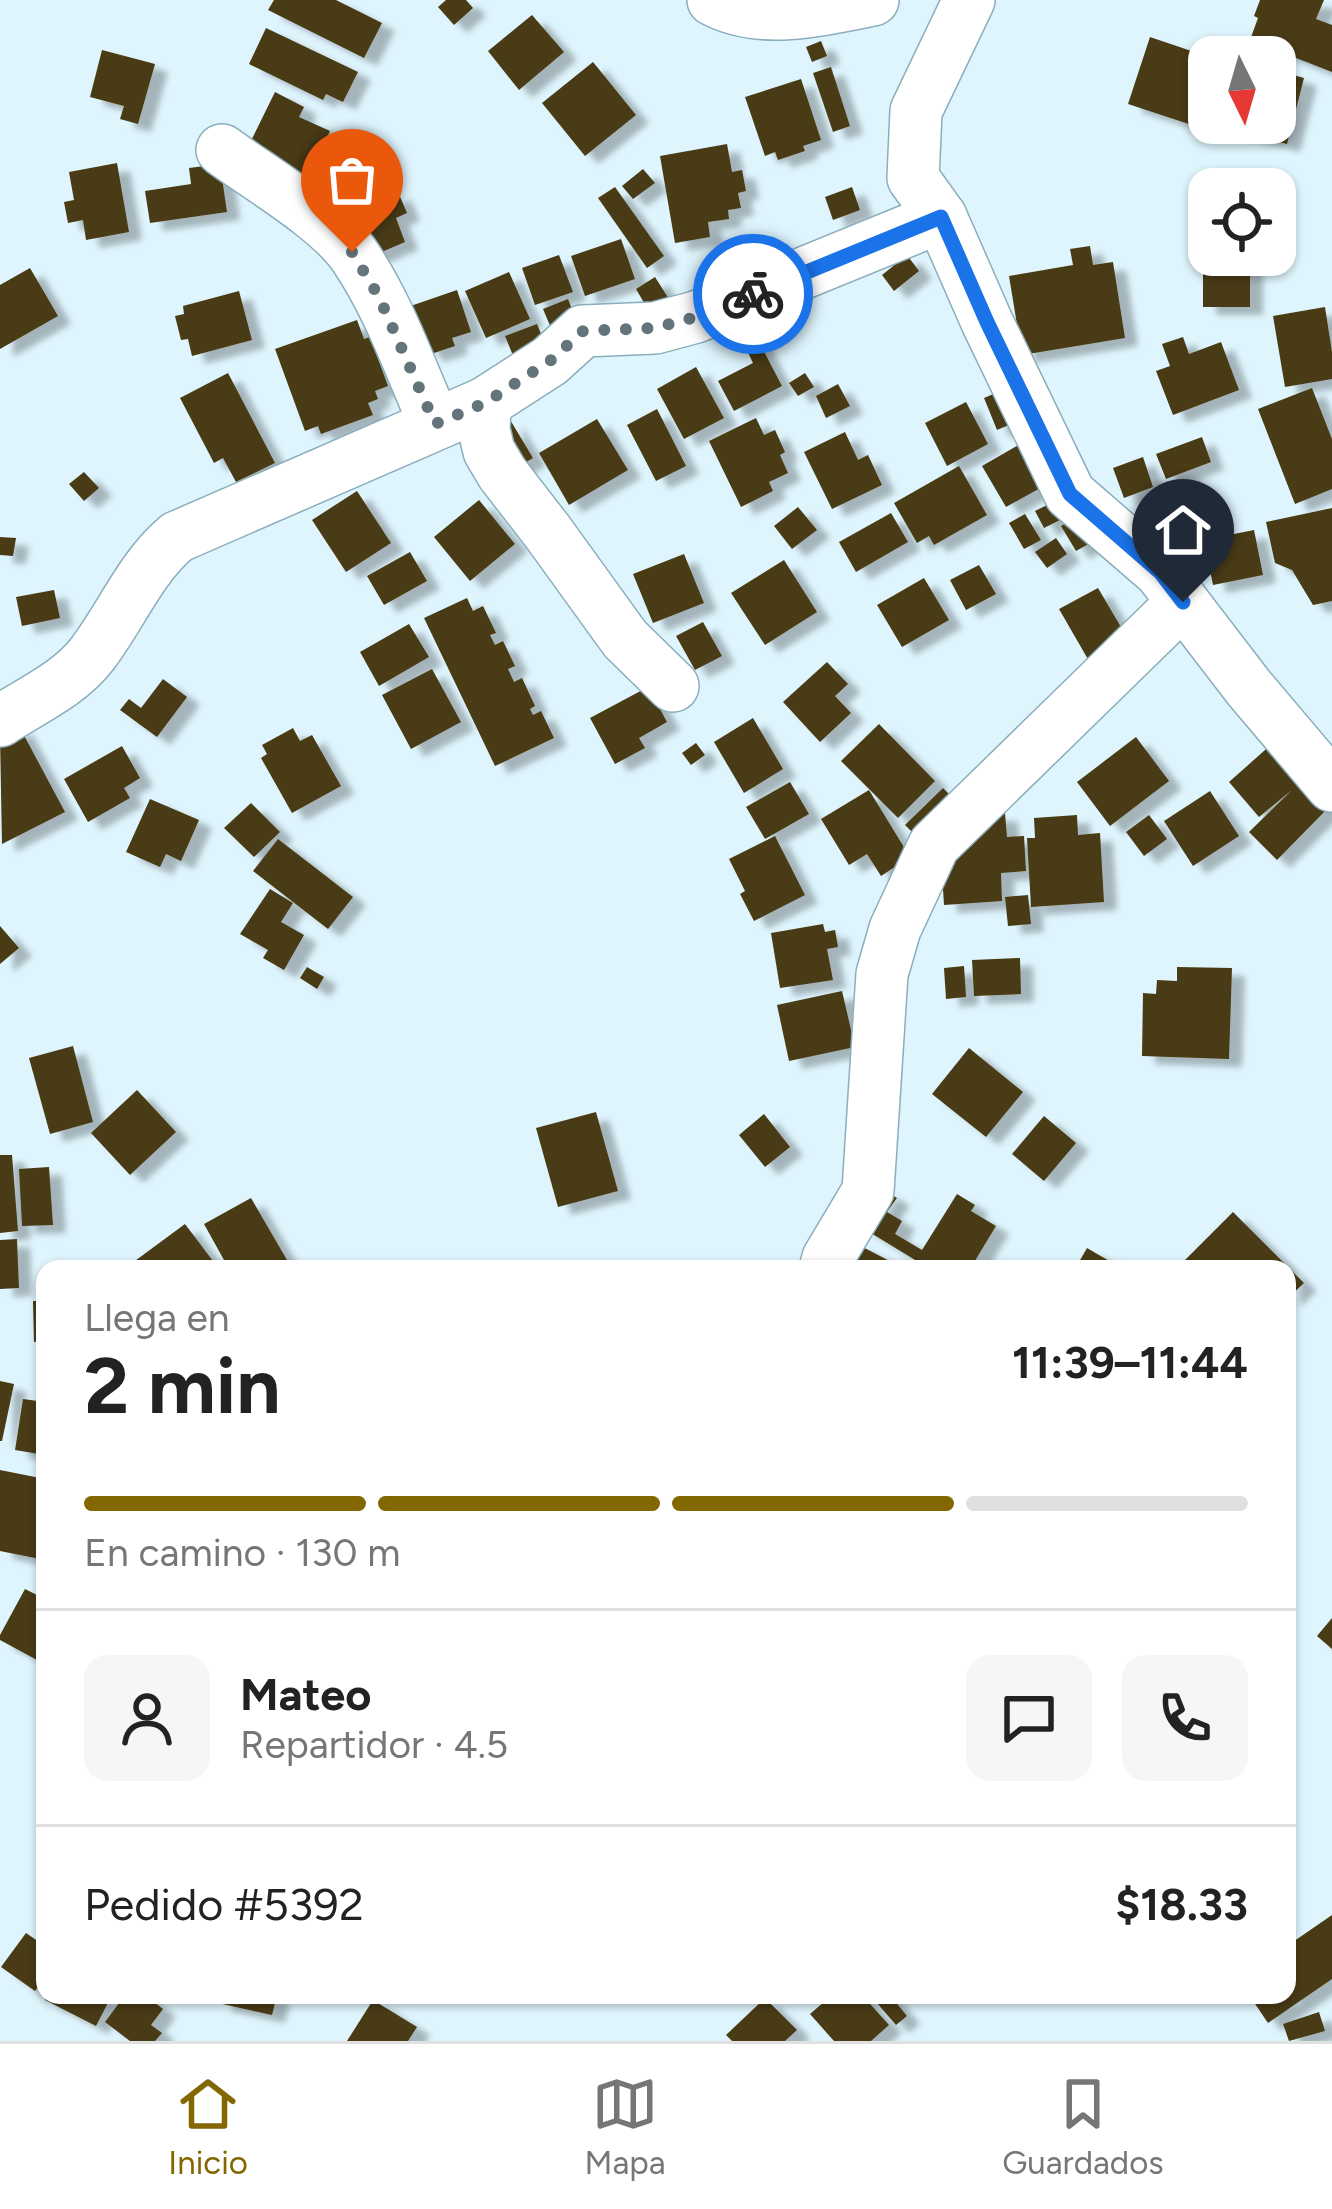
<!DOCTYPE html>
<html lang="es">
<meta charset="utf-8">
<style>
:root{--surface:#fff;--page:#f6f6f6;--text:#222;--muted:#767676;--line:#e0e0e0;--accent:#836700}
body{margin:0;font-family:Figtree,sans-serif;background:var(--page);color:var(--text);height:100vh;display:flex;flex-direction:column;font-size:45px;white-space:nowrap}
*{box-sizing:border-box;margin:0}
p{font-size:39px;color:var(--muted)}
.icon{flex:none;width:66px;height:66px;fill:none;stroke:currentColor;stroke-width:2;stroke-linecap:round;stroke-linejoin:round}
.map{position:relative;flex:1;overflow:hidden}
.sheet{position:absolute;left:36px;top:1260px;width:1260px;height:744px;display:flex;flex-direction:column;background:var(--surface);border-radius:24px;box-shadow:0 3px 9px #0004}
.sheet>*{flex:none}
.needle{width:78px;rotate:175deg}
.fabs{position:absolute;left:1188px;top:36px;display:grid;gap:24px}
.fabs a{display:grid;place-items:center;width:108px;height:108px;border-radius:24px;background:var(--surface);box-shadow:0 3px 9px #0004;font-size:60px}
.pin{position:absolute;display:grid;place-items:center;width:102px;height:102px;color:#fff;margin:-123px -51px;border-radius:50% 50% 50% 0;rotate:-45deg;box-shadow:0 0 12px #0007}
.pin .icon{rotate:45deg}
.courier{position:absolute;display:grid;place-items:center;width:120px;height:120px;margin:-60px;border:9px solid #1a73e8;border-radius:50%;background:#fff;color:#222;box-shadow:0 3px 15px #0007}
.headline em{font-style:normal;font-weight:700}
.headline div{display:flex;flex-direction:column-reverse}
.headline{display:flex;align-items:center;justify-content:space-between;height:204px;padding:0 48px}
h1{font-size:78px;font-weight:700;line-height:90px}
.bar{display:grid;grid-template-columns:repeat(4,1fr);gap:18px 12px;align-content:center;height:144px;padding:0 48px}
.bar i{height:15px;border-radius:9px;background:var(--line)}
.bar .active{background:var(--accent)}
.bar p{grid-column:span 4}
.line{display:flex;align-items:center;gap:30px;padding:0 48px;border-top:3px solid var(--line)}
.line div{flex:1}
.round{display:grid;place-items:center;flex:none;width:126px;height:126px;border-radius:24px;background:var(--page)}
.menu{display:flex;justify-content:space-around;align-items:center;height:168px;border-top:3px solid var(--line);background:var(--surface);font-size:33px;color:var(--muted)}
.menu a{display:grid;justify-items:center;gap:6px}
.menu .active{color:var(--accent)}
.map>svg:first-child{display:block}
.building{fill:#493b12;filter:url(#shadow)}
.lines{fill:none;stroke-linecap:round;stroke-linejoin:round}
.minor-casing{stroke:#8aaebc;stroke-width:54}
.minor{stroke:#fff;stroke-width:51}
.done{stroke:#64747b;stroke-width:12;stroke-dasharray:0 21.6}
.route{stroke:#1a73e8;stroke-width:15}
</style>
<div class="map">
<svg width="1332" height="2041" viewBox="0 0 1332 2041">
<defs>
<filter id="shadow"><feDropShadow dx="13" dy="8" stdDeviation="3" flood-color="#0004"/></filter>
</defs>
<rect width="100%" height="100%" fill="#dff5fe"/>
<g class="building">
<path d="M274 0H336L382 23 364 58 268 10Z"/>
<path d="M446 0H466L473 8 454 25 438 7Z"/>
<path d="M1260 0H1324L1316 19 1332 25V72L1250 40 1258 18 1254 16Z"/>
<path d="M532 15 564 52 519 90 488 51Z"/>
<path d="M266 28 358 72 343 102 326 94 323 100 249 64Z"/>
<path d="M1150 37 1209 57V105L1201 128 1128 104Z"/>
<path d="M821 41 827 56 812 62 806 47Z"/>
<path d="M102 50 155 64 138 124 120 119 124 106 90 97Z"/>
<path d="M593 62 636 115 585 156 542 103Z"/>
<path d="M831 67 850 126 833 132 813 73Z"/>
<path d="M1275 70 1304 78 1287 144 1233 130 1235 123H1275Z"/>
<path d="M801 79 821 140 803 146 805 151 778 160 775 152 765 156 745 97Z"/>
<path d="M275 92 304 107 299 117 330 131 306 182 245 153Z"/>
<path d="M727 144 732 172 742 170 746 191 738 193 741 208 728 210 729 219 708 222 710 237 675 243 660 156Z"/>
<path d="M117 163 129 232 86 240 83 220 68 223 64 202 74 200 69 172Z"/>
<path d="M220 164 227 212 150 223 145 191 191 184 189 168Z"/>
<path d="M643 169 655 183 633 199 622 186Z"/>
<path d="M615 187 664 256 647 268 598 198Z"/>
<path d="M852 187 860 210 833 220 825 197Z"/>
<path d="M398 192 407 213 396 218 405 242 370 257 352 210Z"/>
<path d="M621 239 635 279 585 296 571 256Z"/>
<path d="M1090 246 1093 265 1113 262 1125 338 1022 355 1009 276 1073 265 1070 249Z"/>
<path d="M559 255 573 292 535 305 522 268Z"/>
<path d="M907 255 919 271 894 291 882 275Z"/>
<rect x="1203" y="258" width="47" height="49"/>
<path d="M30 268 58 316 0 349V285Z"/>
<path d="M509 272 530 319 486 338 465 291Z"/>
<path d="M655 277 674 307 654 320 636 289Z"/>
<path d="M457 290 471 332 452 338 455 346 431 354 399 310Z"/>
<path d="M239 291 252 340 192 356 188 339 181 340 175 316 184 314 183 306Z"/>
<path d="M568 299 578 325 554 335 543 309Z"/>
<path d="M1325 307 1332 352V379L1285 387 1273 316Z"/>
<path d="M357 320 364 339 370 337 388 386 375 391 378 399 368 403 373 415 321 434 318 426 305 431 275 349Z"/>
<path d="M537 324 546 346 514 358 505 336Z"/>
<path d="M1183 337 1189 354 1221 342 1239 390 1173 415 1156 371 1170 366 1162 344Z"/>
<path d="M758 340 782 386 734 411 718 381 753 363 745 346Z"/>
<path d="M696 367 724 418 684 439 657 389Z"/>
<path d="M228 373 275 463 236 482 223 458 214 463 180 398Z"/>
<path d="M805 373 814 387 798 396 789 383Z"/>
<path d="M838 384 850 406 826 418 816 396Z"/>
<path d="M1312 388 1332 439V489L1295 504 1258 409Z"/>
<path d="M998 392 1011 424 997 430 984 398Z"/>
<path d="M966 402 988 444 947 466 925 423Z"/>
<path d="M657 409 686 466 656 481 627 425Z"/>
<path d="M509 418 533 458 511 471Z"/>
<path d="M756 418 764 435 775 430 785 452 780 455 788 473 769 482 773 491 741 507 709 441Z"/>
<path d="M597 419 628 470 569 505 539 453Z"/>
<path d="M845 432 858 460 868 455 882 485 832 509 804 452Z"/>
<path d="M1202 437 1211 462 1166 479 1156 454Z"/>
<path d="M1020 444 1044 486 1006 507 982 466Z"/>
<path d="M1143 457 1153 487 1124 498 1113 468Z"/>
<path d="M959 466 987 515 934 545 929 536 917 543 894 503Z"/>
<path d="M84 472 99 488 84 501 69 484Z"/>
<path d="M357 491 391 543 346 572 312 520Z"/>
<path d="M479 500 515 544 470 581 434 537Z"/>
<path d="M1053 502 1062 519 1044 528 1035 511Z"/>
<path d="M798 507 817 530 792 549 774 526Z"/>
<path d="M1332 508V601L1313 605 1292 570 1275 563 1266 522Z"/>
<path d="M891 513 908 542 856 572 839 542Z"/>
<path d="M1025 514 1041 540 1024 549 1009 523Z"/>
<path d="M1079 516 1094 541 1076 551 1061 526Z"/>
<path d="M1254 530 1263 575 1213 585 1204 540Z"/>
<path d="M0 537 16 538 13 556 0 555Z"/>
<path d="M1056 538 1067 554 1047 568 1035 552Z"/>
<path d="M410 552 427 581 384 605 367 576Z"/>
<path d="M684 554 704 603 653 623 633 574Z"/>
<path d="M784 560 817 612 765 645 731 593Z"/>
<path d="M979 565 996 594 966 610 950 580Z"/>
<path d="M924 578 949 620 902 647 877 605Z"/>
<path d="M1098 588 1128 639 1089 661 1059 609Z"/>
<path d="M54 590 60 618 22 626 16 597Z"/>
<path d="M467 598 473 611 483 606 496 633 490 635 495 645 503 641 515 666 508 669 514 682 522 678 535 706 530 709 533 715 541 711 554 738 495 766 424 618Z"/>
<path d="M703 622 722 656 695 670 676 636Z"/>
<path d="M409 624 429 657 379 686 360 652Z"/>
<path d="M827 662 848 684 835 696 851 713 820 742 783 702Z"/>
<path d="M432 669 461 722 411 749 382 695Z"/>
<path d="M163 679 187 697 157 737 120 710 129 699 141 708Z"/>
<path d="M648 687 667 722 639 738 645 748 615 764 590 718Z"/>
<path d="M753 718 783 769 744 793 714 742Z"/>
<path d="M879 724 935 781 898 818 841 761Z"/>
<path d="M19 726 65 812 2 844 0 736Z"/>
<path d="M293 728 300 741 312 735 341 786 292 813 261 758 267 754 262 745Z"/>
<path d="M1282 735 1327 809 1277 860 1249 832 1292 790 1259 817 1229 782Z"/>
<path d="M1136 737 1169 781 1110 826 1077 782Z"/>
<path d="M696 743 705 755 691 765 682 753Z"/>
<path d="M122 746 140 778 124 788 130 798 88 822 64 779Z"/>
<path d="M790 782 809 814 765 839 746 807Z"/>
<path d="M943 788 960 805 922 842 905 825Z"/>
<path d="M869 790 910 857 881 876 867 854 849 865 821 819Z"/>
<path d="M1210 791 1239 836 1193 866 1164 821Z"/>
<path d="M150 799 199 820 181 861 166 854 160 867 126 852Z"/>
<path d="M251 803 280 832 254 857 224 828Z"/>
<path d="M1005 813 1007 837 1024 836 1026 871 1001 873 1002 901 944 905 940 842 969 815Z"/>
<path d="M1077 815 1078 835 1100 833 1104 902 1031 907 1027 838H1035L1034 818Z"/>
<path d="M1149 815 1167 839 1144 856 1126 832Z"/>
<path d="M775 836 805 895 754 921 740 894 745 891 729 859Z"/>
<path d="M278 839 353 897 328 929 253 871Z"/>
<path d="M270 889 293 903 281 922 304 935 284 970 263 958 268 950 240 934Z"/>
<path d="M1028 895 1031 924 1008 926 1005 897Z"/>
<path d="M823 924 825 932 835 930 838 947 827 949 833 980 780 988 771 933Z"/>
<path d="M0 926 19 948 0 964Z"/>
<path d="M1020 958 1021 994 974 996 972 960Z"/>
<path d="M964 966 966 997 946 999 944 968Z"/>
<path d="M307 967 324 977 317 989 300 978Z"/>
<path d="M1177 967 1232 968 1229 1059 1142 1056 1143 993 1156 994 1157 980 1177 981Z"/>
<path d="M842 991 855 1047 789 1061 777 1005Z"/>
<path d="M73 1046 93 1122 50 1134 29 1058Z"/>
<path d="M969 1048 1023 1092 986 1137 932 1094Z"/>
<path d="M137 1090 176 1132 130 1175 91 1133Z"/>
<path d="M596 1112 618 1191 558 1207 536 1128Z"/>
<path d="M764 1114 790 1147 765 1167 739 1135Z"/>
<path d="M1044 1116 1076 1143 1044 1181 1012 1154Z"/>
<path d="M0 1155H12L18 1231 0 1233Z"/>
<path d="M49 1167 53 1225 22 1226 19 1169Z"/>
<path d="M884 1190 897 1198 887 1212 902 1221 895 1234 922 1250 957 1194 975 1205 971 1211 996 1226 970 1269H930L861 1227Z"/>
<path d="M251 1198 287 1260 270 1269H229L204 1224Z"/>
<path d="M1233 1212 1304 1283 1287 1299V1269H1182L1179 1266Z"/>
<path d="M185 1224 219 1269H124Z"/>
<path d="M17 1239 19 1288 0 1289V1240Z"/>
<path d="M855 1243 905 1269H841Z"/>
<path d="M1087 1248 1123 1269H1075Z"/>
<path d="M33 1301H45V1341L34 1342Z"/>
<path d="M0 1381 14 1384 2 1441H0Z"/>
<path d="M23 1399 45 1402V1455L15 1450Z"/>
<path d="M0 1470 45 1479V1560L0 1551Z"/>
<path d="M25 1589 45 1599V1645L37 1660 0 1640V1635Z"/>
<path d="M1332 1618V1649L1317 1636Z"/>
<path d="M1332 1915V1979L1268 2023 1249 1995H1287V1946Z"/>
<path d="M26 1933 45 1946V1978L35 1991 1 1967Z"/>
<path d="M48 1995H112L96 2026 45 2000Z"/>
<path d="M125 1995H145L163 2009 151 2025 162 2033 155 2041H130L105 2022Z"/>
<path d="M220 1995H277L272 2015 218 2003Z"/>
<path d="M832 1995H862L889 2025 871 2041H834L810 2014Z"/>
<path d="M870 1995H890L907 2016 896 2025Z"/>
<path d="M765 1998 797 2030 785 2041H732L726 2035Z"/>
<path d="M373 2000 417 2027 408 2041H347Z"/>
<path d="M1319 2012 1325 2031 1289 2041 1283 2024Z"/>
</g>
<g class="lines">
<defs>
<g id="minor">
<path d="M713 0C762 26 821 10 873 0"/>
<path d="M969 0 916 111 913 178 941 217 987 322 1070 494 1160 572 1249 688 1332 786"/>
<path d="M222 150C261 179 327 217 354 255 389 306 410 368 435 424"/>
<path d="M485 403 484 430 489 451 502 473 547 531 625 639 673 686"/>
<path d="M0 721C31 701 71 683 93 653 122 615 140 568 177 537L485 403 550 361 583 331 655 328 696 317 941 217"/>
<path d="M825 1269 828 1258 868 1191 882 974 895 929 934 845 1183 602"/>
</g>
</defs>
<use href="#minor" class="minor-casing"/>
<use href="#minor" class="minor"/>
</g>
<g class="lines">
<path class="done" d="M352 252 379 297 435 424 485 403 550 361 583 331 655 328 696 317 753 294"/>
<path class="route" d="M753 294 941 217 987 322 1070 494 1160 572 1183 602"/>
</g>
</svg>
<div class="fabs">
<a><svg class="needle" viewBox="-14 -14 28 28"><path d="M0-13l5 13h-10z" fill="#e53935"/><path d="M0 13l5-13h-10z" fill="#767676"/></svg></a>
<a><svg class="icon" aria-label="locate" viewBox="0 0 24 24"><circle cx="12" cy="12" r="6"/><path d="M12 2v4M12 18v4M2 12h4M18 12h4"/></svg></a>
</div>
<div class="pin" style="left:352px;top:252px;background:#ea580c"><svg class="icon" aria-label="bag" viewBox="0 0 24 24"><path d="M5 8h14l-1 12H6zM9 8a3 3 0 0 1 6 0"/></svg></div>
<div class="pin" style="left:1183px;top:602px;background:#1f2937"><svg class="icon" aria-label="home" viewBox="0 0 24 24"><path d="M3 11l9-7 9 7M6 9v11h12V9"/></svg></div>
<div class="courier" style="left:753px;top:294px"><svg class="icon" aria-label="bike" viewBox="0 0 24 24"><circle cx="6" cy="16" r="4"/><circle cx="18" cy="16" r="4"/><path d="M6 16l4-8h5l3 8M10 8l3 8H6M13 5h3"/></svg></div>
<section class="sheet">
<div class="headline"><div><h1>2 min</h1><p>Llega en</p></div><em>11:39–11:44</em></div>
<div class="bar"><i class="active"></i><i class="active"></i><i class="active"></i><i></i><p>En camino · 130 m</p></div>
<div class="line" style="height:216px"><a class="round"><svg class="icon" aria-label="person" viewBox="0 0 24 24"><circle cx="12" cy="8" r="4"/><path d="M4 21q1-7 8-7t8 7"/></svg></a><div><b>Mateo</b><p>Repartidor · 4.5</p></div><a class="round"><svg class="icon" aria-label="chat" viewBox="0 0 24 24"><path d="M4 5h16v11H9l-5 4z"/></svg></a><a class="round"><svg class="icon" aria-label="phone" viewBox="0 0 24 24"><path d="M5 4h4l2 5-3 2q2 4 5 5l2-3 5 2v4C11 20 4 13 5 4z"/></svg></a></div>
<div class="line" style="height:156px"><div>Pedido #5392</div><b>$18.33</b></div>
</section>
</div>
<nav class="menu">
<a class="active"><svg class="icon" aria-label="home" viewBox="0 0 24 24"><path d="M3 11l9-7 9 7M6 9v11h12V9"/></svg>Inicio</a>
<a><svg class="icon" aria-label="map" viewBox="0 0 24 24"><path d="M3 6l6-2 6 2 6-2v14l-6 2-6-2-6 2zM9 4v14M15 6v14"/></svg>Mapa</a>
<a><svg class="icon" aria-label="saved" viewBox="0 0 24 24"><path d="M7 4h10v16l-5-4-5 4z"/></svg>Guardados</a>
</nav>
